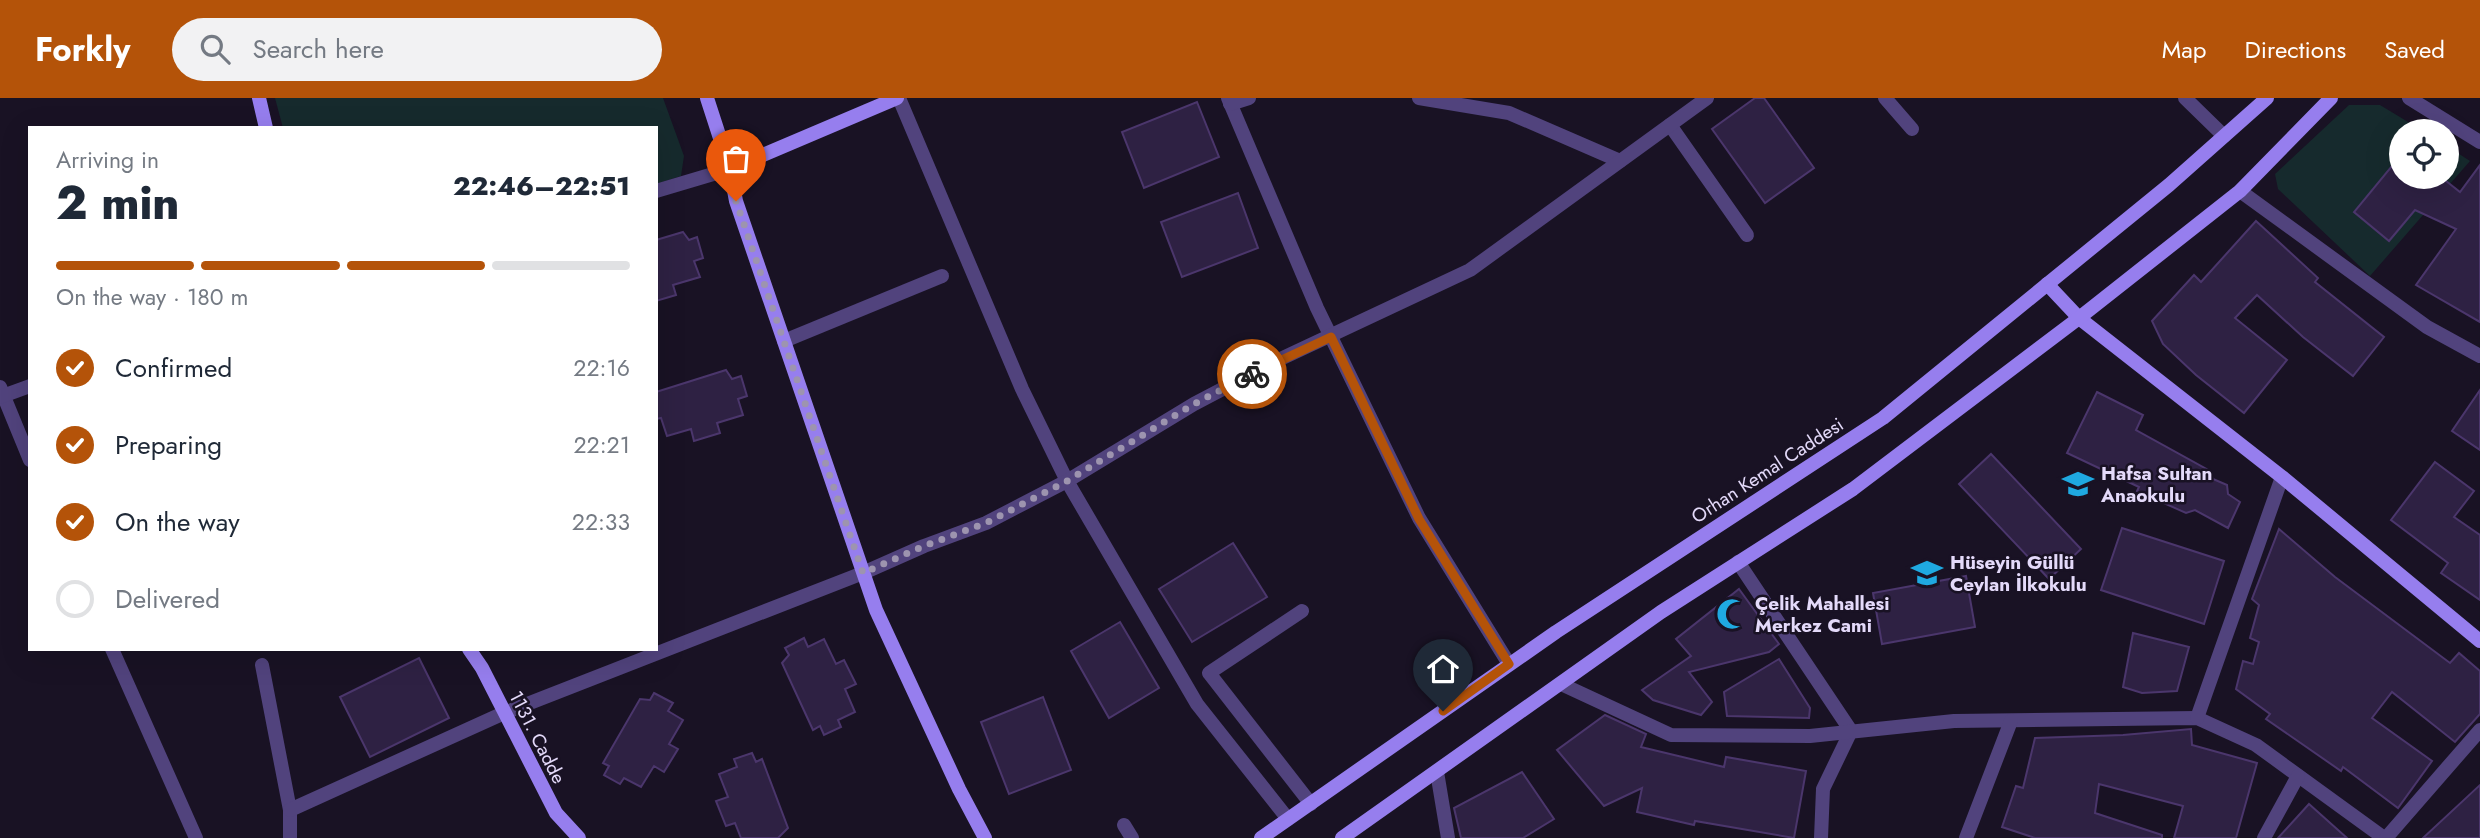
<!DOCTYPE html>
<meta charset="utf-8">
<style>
:root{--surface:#fff;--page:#f2f2f3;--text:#1f2937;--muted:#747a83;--line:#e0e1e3;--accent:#b45309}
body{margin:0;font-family:Jost,sans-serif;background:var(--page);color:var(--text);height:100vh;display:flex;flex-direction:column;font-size:26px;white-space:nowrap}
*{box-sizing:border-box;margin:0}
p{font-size:23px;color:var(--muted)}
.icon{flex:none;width:38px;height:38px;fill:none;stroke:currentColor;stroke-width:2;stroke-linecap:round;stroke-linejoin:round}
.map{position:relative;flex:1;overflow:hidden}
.details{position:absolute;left:28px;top:28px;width:630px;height:525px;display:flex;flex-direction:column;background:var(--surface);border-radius:0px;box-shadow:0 7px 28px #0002}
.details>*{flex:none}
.fabs{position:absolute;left:2389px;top:21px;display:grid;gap:14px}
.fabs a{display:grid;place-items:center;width:70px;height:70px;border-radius:50%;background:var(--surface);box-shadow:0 7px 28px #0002;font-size:35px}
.pin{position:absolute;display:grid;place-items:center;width:60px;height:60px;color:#fff;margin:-72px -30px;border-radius:50% 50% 50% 0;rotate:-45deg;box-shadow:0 0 7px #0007}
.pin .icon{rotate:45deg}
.courier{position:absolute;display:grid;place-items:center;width:70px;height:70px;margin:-35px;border:5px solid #b45309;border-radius:50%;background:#fff;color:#222;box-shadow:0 2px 9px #0007}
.headline em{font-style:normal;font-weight:800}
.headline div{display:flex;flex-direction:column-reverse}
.headline{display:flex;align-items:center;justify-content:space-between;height:119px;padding:0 28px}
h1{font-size:46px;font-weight:800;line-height:52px}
.bar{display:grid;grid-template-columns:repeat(4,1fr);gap:10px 7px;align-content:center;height:84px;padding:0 28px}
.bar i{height:9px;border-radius:5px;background:var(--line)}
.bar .current{background:var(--accent)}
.bar p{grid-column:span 4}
ol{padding:0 28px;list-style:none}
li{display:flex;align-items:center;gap:21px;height:77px}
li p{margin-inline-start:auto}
li .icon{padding:7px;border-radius:50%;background:var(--accent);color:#fff;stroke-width:4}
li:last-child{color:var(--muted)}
li i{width:38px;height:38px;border:4px solid var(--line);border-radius:50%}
header{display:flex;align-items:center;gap:42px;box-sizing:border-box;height:98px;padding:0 35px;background:var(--accent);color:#fff}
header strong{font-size:33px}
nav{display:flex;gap:38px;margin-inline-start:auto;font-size:24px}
.search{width:490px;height:63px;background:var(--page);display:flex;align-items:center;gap:18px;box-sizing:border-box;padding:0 24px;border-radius:38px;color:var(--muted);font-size:26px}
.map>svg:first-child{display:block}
.green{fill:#162a2d}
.building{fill:#2e2143;stroke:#4b366c;stroke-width:2}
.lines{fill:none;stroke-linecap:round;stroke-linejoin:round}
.street{stroke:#51437d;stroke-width:14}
.secondary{stroke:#967eee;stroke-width:14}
.done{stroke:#9d94af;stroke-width:7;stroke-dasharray:0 12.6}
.route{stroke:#b45309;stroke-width:9}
.labels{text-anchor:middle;stroke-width:5;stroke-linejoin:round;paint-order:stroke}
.street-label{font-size:19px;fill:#e4dafa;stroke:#191224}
.poi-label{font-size:19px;font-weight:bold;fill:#e4dafa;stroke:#191224;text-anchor:start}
</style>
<header>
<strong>Forkly</strong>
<div class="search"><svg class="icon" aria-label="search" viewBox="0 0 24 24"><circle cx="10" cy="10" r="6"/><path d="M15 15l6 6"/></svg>Search here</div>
<nav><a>Map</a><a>Directions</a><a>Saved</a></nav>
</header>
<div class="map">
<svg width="2480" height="740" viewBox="0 0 2480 740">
<rect width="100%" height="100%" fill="#191224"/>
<g class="green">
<path d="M275 0H663L684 58 681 78 656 86V30H283Z"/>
<path d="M2349 7H2380L2423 33H2401V79H2446L2447 48 2470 63 2370 178 2278 91 2275 76Z"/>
</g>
<g class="building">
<path d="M1755 0H1764L1814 70 1765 105 1712 31Z"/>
<path d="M1197 4 1219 59 1144 90 1122 34Z"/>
<path d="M2401 57V79H2441L2460 94 2480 67V224L2416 187 2456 131 2415 112 2389 143 2354 114Z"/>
<path d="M1238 95 1258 150 1182 179 1161 124Z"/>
<path d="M2256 123 2318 180 2315 184 2384 239 2353 278 2303 239 2257 197 2235 220 2287 262 2244 315 2196 277 2163 246 2152 223 2194 177 2201 184Z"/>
<path d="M683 134 689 142 697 139 703 160 694 163 700 179 673 187 676 197 656 203V142Z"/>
<path d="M726 272 732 281 741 278 747 298 738 301 743 317 717 325 720 335 694 343 691 331 667 338 661 320 656 321V294Z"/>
<path d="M2480 292V352L2452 333Z"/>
<path d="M2097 294 2143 317 2136 332 2210 373 2213 381 2227 387 2228 396 2240 404 2228 430 2195 412 2186 415 2137 393 2139 389 2067 355Z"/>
<path d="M1991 356 2081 451 2049 481 1959 386Z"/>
<path d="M2435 364 2474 393 2454 419 2480 437V502L2441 475 2448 465 2391 422Z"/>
<path d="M2122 430 2224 463 2204 526 2101 492Z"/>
<path d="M2279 431 2335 479 2450 565 2459 555 2480 573V616L2455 644 2392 594 2372 620 2432 663 2398 710 2343 669 2341 673 2266 621 2270 616 2236 591 2243 563 2253 566 2259 544 2250 540 2259 507 2252 501Z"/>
<path d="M1233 445 1267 499 1192 544 1159 491Z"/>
<path d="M1966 478 1975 529 1882 546 1873 495Z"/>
<path d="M1739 491 1779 546 1769 554 1689 574 1712 604 1701 617 1653 602 1642 592 1691 558 1676 541Z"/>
<path d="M1120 524 1159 590 1109 620 1071 553Z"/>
<path d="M2133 535 2189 549 2177 593 2142 595 2123 589Z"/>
<path d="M804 540 808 549 824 541 836 566 844 562 856 586 845 591 855 614 838 622 841 629 824 637 820 628 813 632 782 565 789 557 785 550Z"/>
<path d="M419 560 449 620 370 659 340 599Z"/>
<path d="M1779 561 1810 610 1809 620 1727 618 1724 594Z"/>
<path d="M654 595 673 605 668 613 683 622 669 646 678 651 664 674 654 668 641 689 624 680 620 686 604 677 609 668 603 665 640 601 650 602Z"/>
<path d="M1043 599 1071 672 1009 696 981 624Z"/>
<path d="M1605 617 1646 636 1641 649 1724 669 1726 659 1806 673 1794 740 1695 723 1694 727 1637 714 1642 690 1604 708 1557 652Z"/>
<path d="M2191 631 2192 647 2257 665 2236 740H2174L2183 708 2099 686 2095 715 2162 737V740H2035L2002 729 2016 688 2023 690 2035 640 2123 637Z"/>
<path d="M752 655 756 664 762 661 788 730 778 740H741L735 725 726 728 716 703 728 699 719 676 737 669 734 661Z"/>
<path d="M1522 674 1554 721 1523 740H1461L1454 710Z"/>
<path d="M2480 687V740H2423Z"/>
<path d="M2309 706 2347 740H2278Z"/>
</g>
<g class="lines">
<g class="street">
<path d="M899 0 1022 291 1067 383 1197 606 1288 721"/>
<path d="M1228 0 1317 210 1419 420 1509 566"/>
<path d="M1419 0 1509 15 1620 63"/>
<path d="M1885 0 1912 31"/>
<path d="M2185 0 2224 38"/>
<path d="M2409 0 2480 44"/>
<path d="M1230 6 1249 0"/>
<path d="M1670 27 1747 137"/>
<path d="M656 93 730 71"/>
<path d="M2240 93 2427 229 2480 258"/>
<path d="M784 243 942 178"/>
<path d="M0 289 30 362"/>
<path d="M0 299 30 288"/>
<path d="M1738 464 1851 633 1823 691 1821 740"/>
<path d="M1302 513 1209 575 1311 706"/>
<path d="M112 551 196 740"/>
<path d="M262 567 290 712V740"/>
<path d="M1561 586 1671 637 1810 638 1954 623 2197 620 2256 647 2384 740"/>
<path d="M2197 620 2282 379"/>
<path d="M1437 674 1448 740"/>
<path d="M290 712 504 615 863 475 924 448 986 425 1067 383 1194 306 1274 264 1470 172 1707 0"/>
<path d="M1124 727 1132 740"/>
<path d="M1966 740 2011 623"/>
<path d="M2264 740 2298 678"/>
<path d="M2386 740 2480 632"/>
</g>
<g class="secondary">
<path d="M259 0 266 30"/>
<path d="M707 0 730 71 736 103 876 512 959 691 985 740"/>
<path d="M730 71 897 0"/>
<path d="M2047 186 2079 220 2282 379 2480 543"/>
<path d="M469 551 482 570 556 715 579 740"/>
<path d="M1261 740 1556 534 1883 320 2169 87 2267 0"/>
<path d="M1342 740 1661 514 1853 391 2079 220 2240 93 2331 0"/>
</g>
</g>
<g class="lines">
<path class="done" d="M736 103 863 475 924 448 986 425 1067 383 1194 306 1252 276"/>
<path class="route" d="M1252 276 1331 239 1419 421 1509 566 1443 613"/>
</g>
<defs>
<symbol id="school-bare" viewBox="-9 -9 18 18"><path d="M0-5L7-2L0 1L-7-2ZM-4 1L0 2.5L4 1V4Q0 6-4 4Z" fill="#1fa9e1" stroke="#191224" stroke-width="2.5" paint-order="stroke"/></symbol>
<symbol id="mosque-bare" viewBox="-9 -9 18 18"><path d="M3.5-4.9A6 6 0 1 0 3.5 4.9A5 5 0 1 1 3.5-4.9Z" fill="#1fa9e1" stroke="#191224" stroke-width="2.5" paint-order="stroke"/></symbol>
</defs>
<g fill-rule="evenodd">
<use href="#school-bare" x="2056" y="364" width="44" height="44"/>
<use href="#school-bare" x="1905" y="453" width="44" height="44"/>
<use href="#mosque-bare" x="1710" y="494" width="44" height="44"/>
</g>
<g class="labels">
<g class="street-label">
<text transform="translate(1767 372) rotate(-33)" y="7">Orhan Kemal Caddesi</text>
<text transform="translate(538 639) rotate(63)" y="7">1131. Cadde</text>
</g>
<g class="poi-label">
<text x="2101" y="382">Hafsa Sultan<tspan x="2101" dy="22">Anaokulu</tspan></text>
<text x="1950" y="471">Hüseyin Güllü<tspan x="1950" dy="22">Ceylan İlkokulu</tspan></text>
<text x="1755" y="512">Çelik Mahallesi<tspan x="1755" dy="22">Merkez Cami</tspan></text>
</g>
</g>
</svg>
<div class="fabs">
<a><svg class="icon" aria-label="locate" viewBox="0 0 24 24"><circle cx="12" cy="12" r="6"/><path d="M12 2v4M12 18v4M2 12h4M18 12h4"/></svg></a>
</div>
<div class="pin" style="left:736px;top:103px;background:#ea580c"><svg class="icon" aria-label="bag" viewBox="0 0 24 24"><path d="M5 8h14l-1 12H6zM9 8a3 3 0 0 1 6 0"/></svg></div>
<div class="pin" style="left:1443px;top:613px;background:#1f2937"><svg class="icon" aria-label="home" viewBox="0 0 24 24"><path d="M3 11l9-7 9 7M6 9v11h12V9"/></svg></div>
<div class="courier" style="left:1252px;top:276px"><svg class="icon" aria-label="bike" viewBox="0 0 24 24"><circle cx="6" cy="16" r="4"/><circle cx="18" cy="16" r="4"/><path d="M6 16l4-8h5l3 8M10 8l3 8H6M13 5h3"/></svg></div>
<section class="details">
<div class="headline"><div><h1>2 min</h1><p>Arriving in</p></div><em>22:46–22:51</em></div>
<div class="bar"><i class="current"></i><i class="current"></i><i class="current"></i><i></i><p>On the way · 180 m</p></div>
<ol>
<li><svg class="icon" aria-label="check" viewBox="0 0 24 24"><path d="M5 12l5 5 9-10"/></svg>Confirmed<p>22:16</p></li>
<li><svg class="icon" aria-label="check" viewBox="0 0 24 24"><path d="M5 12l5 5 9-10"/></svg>Preparing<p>22:21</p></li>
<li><svg class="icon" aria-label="check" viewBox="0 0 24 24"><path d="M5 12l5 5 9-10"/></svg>On the way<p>22:33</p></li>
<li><i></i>Delivered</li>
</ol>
</section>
</div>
